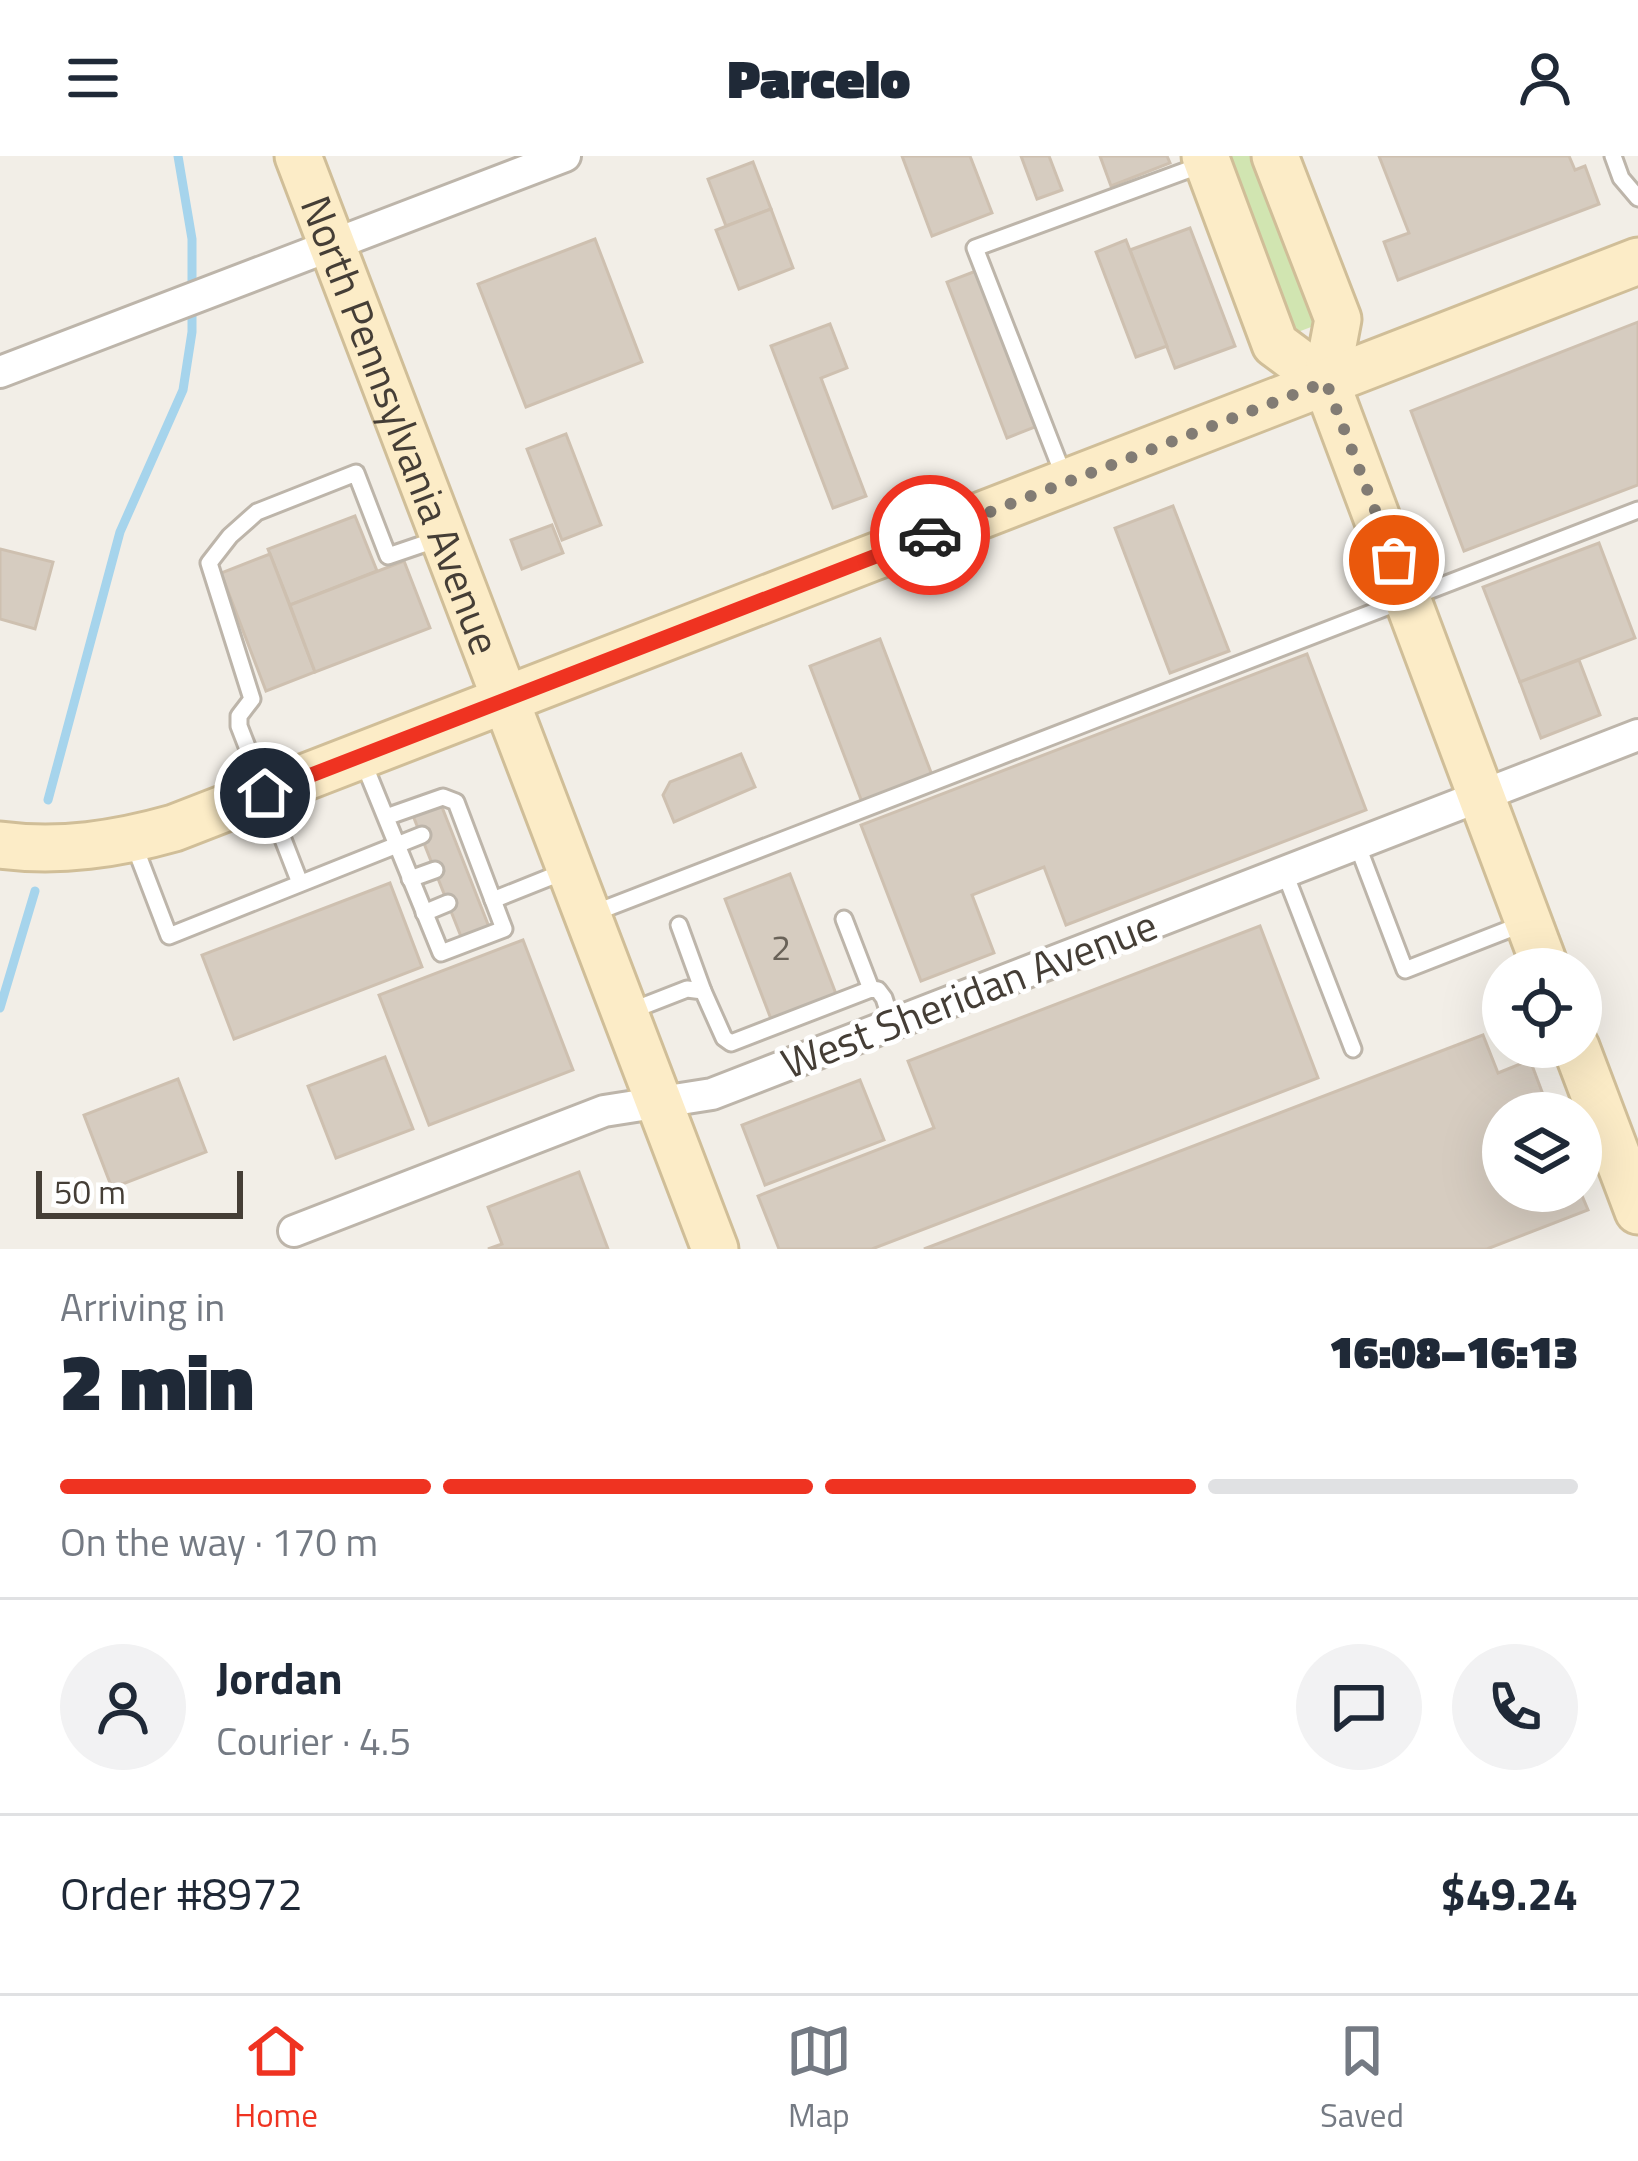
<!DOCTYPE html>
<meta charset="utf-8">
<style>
:root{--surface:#fff;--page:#f2f2f3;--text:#1f2937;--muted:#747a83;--line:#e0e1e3;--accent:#ef3321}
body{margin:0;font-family:"Titillium Web",sans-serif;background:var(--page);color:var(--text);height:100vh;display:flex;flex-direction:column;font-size:45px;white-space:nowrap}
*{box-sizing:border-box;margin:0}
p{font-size:39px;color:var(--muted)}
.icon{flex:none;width:66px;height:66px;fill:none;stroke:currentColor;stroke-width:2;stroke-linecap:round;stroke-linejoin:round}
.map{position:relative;height:1093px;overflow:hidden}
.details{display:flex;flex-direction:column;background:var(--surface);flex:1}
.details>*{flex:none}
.fabs{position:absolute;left:1482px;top:792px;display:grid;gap:24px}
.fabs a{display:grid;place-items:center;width:120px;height:120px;border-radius:50%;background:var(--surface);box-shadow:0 12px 48px #0002;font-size:60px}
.scale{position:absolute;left:36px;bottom:30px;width:207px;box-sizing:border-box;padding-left:12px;border:6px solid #453e36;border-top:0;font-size:33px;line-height:42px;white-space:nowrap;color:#453e36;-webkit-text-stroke:9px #fff;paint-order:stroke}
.pin{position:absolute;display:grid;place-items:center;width:102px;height:102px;color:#fff;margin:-51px;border:6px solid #fff;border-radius:50%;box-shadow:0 3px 12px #0007}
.courier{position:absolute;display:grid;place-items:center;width:120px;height:120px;margin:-60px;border:9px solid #ef3321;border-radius:50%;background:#fff;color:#222;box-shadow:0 3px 15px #0007}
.summary em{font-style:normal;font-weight:800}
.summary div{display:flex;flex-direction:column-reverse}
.summary{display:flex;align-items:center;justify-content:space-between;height:204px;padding:0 60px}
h1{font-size:78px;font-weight:800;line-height:90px}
.bar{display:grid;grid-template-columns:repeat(4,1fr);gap:18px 12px;align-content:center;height:144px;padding:0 60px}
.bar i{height:15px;border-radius:9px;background:var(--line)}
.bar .current{background:var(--accent)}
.bar p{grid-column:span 4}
.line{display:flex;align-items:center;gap:30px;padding:0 60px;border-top:3px solid var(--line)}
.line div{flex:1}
.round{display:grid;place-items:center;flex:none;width:126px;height:126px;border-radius:63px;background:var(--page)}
header{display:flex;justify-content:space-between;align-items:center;height:156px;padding:0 60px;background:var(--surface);font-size:54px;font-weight:800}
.tab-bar{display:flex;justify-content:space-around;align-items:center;height:168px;border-top:3px solid var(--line);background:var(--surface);font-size:33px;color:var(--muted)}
.tab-bar a{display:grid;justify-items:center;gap:6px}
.tab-bar .current{color:var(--accent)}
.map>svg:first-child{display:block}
.green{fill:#d1e5b1}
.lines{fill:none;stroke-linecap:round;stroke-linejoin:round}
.stream{stroke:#a6d4ec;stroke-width:9}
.building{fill:#d6ccc0;stroke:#cec0b0;stroke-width:3}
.lane-casing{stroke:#bdb5aa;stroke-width:21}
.street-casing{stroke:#bdb5aa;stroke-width:36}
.secondary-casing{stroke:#d0be98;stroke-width:51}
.lane{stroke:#fff;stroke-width:15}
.street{stroke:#fff;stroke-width:30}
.secondary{stroke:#fcecc7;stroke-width:45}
.done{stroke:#827c74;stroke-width:12;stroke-dasharray:0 21.6}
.route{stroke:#ef3321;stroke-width:15}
.labels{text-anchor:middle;stroke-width:10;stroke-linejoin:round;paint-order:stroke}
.number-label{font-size:36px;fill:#696258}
.street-label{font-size:42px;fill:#453e36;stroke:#fff}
</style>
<header><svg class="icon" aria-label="menu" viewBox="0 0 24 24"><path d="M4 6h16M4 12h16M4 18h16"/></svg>Parcelo<svg class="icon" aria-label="person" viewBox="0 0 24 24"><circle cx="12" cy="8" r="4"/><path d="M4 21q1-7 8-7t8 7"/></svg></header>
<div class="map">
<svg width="1638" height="1093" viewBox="0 0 1638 1093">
<rect width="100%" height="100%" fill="#f2eee7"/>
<path class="green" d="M1219 0H1262L1319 168 1290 179Z"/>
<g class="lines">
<g class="stream">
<path d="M48 644 120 376 183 234 192 176V83L178 0"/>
<path d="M0 852 35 735"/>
</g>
</g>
<g class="building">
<path d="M902 0H970L992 57 932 80Z"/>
<path d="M1021 0H1049L1062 34 1037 43Z"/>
<path d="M1100 0H1167L1170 7 1111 30Z"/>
<path d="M1379 0H1569L1575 14 1585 10 1599 48 1398 124 1384 86 1409 77Z"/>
<path d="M753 6 771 53 726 70 708 23Z"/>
<path d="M771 53 793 112 739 133 716 74Z"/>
<path d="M1190 72 1235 190 1175 212 1130 94Z"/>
<path d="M595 83 642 206 526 251 478 128Z"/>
<path d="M1126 84 1167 190 1136 201 1096 96Z"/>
<path d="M976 115 1035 271 1007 282 947 126Z"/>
<path d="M1638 166V329L1464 395 1411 255Z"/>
<path d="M830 168 847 212 821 222 866 340 833 352 771 190Z"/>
<path d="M566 278 601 369 562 384 527 293Z"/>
<path d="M1173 350 1229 495 1170 517 1115 372Z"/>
<path d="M355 360 377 415 290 449 268 393Z"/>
<path d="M552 369 563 397 522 413 511 384Z"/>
<path d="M1599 387 1635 482 1520 526 1483 431Z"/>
<path d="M0 393 53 406 35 473 0 463Z"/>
<path d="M270 398 315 516 266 535 221 417Z"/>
<path d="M404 405 430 472 315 516 290 449Z"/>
<path d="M880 483 932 619 862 646 810 510Z"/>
<path d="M1307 498 1366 654 1066 769 1044 711 972 739 994 797 921 825 861 669Z"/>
<path d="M1579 504 1600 559 1541 582 1520 526Z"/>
<path d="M741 598 755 631 674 666 663 639 670 626Z"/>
<path d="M440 646 489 771 462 783 412 657Z"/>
<path d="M790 718 836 838 771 863 725 743Z"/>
<path d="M390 727 422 811 234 883 202 799Z"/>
<path d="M1260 770 1318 922 872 1093H779L758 1040 934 972 908 905Z"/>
<path d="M523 784 573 914 429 969 379 839Z"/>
<path d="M1483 879 1498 917 1530 904 1550 957H1503V1035H1580L1588 1054 1487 1093H924Z"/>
<path d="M385 901 413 973 336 1002 308 930Z"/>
<path d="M178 923 206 996 112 1032 84 959Z"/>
<path d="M860 924 884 984 765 1029 742 969Z"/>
<path d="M579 1016 608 1093H488L502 1088 488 1051Z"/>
</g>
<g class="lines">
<defs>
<g id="lane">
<path d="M1613 0 1621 22 1638 42"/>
<path d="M1065 323 975 92 1204 8"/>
<path d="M362 603 441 797 504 773 456 646 443 641 386 661"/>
<path d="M133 686 169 780 422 679"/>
<path d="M1357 688 1405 814 1525 767"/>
<path d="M1284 715 1353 893"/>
<path d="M410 723 435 714"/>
<path d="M300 727 239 570V560L252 543 209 407 230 380 257 356 356 317 388 400 441 382"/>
<path d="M493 744 568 714"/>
<path d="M424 757 448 747"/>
<path d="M594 757 1638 354"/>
<path d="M844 763 871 833"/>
<path d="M679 769 703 835"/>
<path d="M628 856 687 833 703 835 724 882 731 887 871 833 878 834 884 842 892 867"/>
</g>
<g id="street">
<path d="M0 216 565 0"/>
<path d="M294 1075 604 955 712 938 1638 579"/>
</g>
<g id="secondary">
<path id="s1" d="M298 0 715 1093"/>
<path d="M1205 0 1275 188 1326 226"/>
<path d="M1275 0 1338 163 1326 226 1546 813"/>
<path d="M0 689C60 697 117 688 174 672L1638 105"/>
<path d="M1576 891 1638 1055"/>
</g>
</defs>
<use href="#lane" class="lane-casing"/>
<use href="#street" class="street-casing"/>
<use href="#secondary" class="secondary-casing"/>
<use href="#lane" class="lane"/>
<use href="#street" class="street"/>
<use href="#secondary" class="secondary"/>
</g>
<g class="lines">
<path class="done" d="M930 379 1326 226 1394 404"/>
<path class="route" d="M265 637 930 379"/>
</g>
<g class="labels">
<g class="number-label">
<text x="781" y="804">2</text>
</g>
<g class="street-label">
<text dy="15" stroke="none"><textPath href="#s1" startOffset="288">North Pennsylvania Avenue</textPath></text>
<text transform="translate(969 838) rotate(-21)" y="15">West Sheridan Avenue</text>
</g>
</g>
</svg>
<div class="fabs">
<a><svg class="icon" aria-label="locate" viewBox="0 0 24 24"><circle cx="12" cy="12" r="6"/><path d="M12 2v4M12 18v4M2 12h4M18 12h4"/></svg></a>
<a><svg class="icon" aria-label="layers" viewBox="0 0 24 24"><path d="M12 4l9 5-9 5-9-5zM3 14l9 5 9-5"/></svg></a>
</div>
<div class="scale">50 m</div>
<div class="pin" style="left:1394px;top:404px;background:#ea580c"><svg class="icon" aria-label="bag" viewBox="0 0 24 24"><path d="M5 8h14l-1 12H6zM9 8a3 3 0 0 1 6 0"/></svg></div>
<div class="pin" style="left:265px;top:637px;background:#1f2937"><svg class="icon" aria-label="home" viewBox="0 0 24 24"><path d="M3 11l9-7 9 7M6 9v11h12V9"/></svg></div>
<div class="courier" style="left:930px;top:379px"><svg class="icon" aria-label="car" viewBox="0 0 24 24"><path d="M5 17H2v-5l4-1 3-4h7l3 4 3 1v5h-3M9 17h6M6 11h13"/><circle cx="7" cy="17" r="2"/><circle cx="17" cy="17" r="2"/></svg></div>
</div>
<section class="details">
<div class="summary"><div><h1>2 min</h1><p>Arriving in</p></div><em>16:08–16:13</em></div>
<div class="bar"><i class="current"></i><i class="current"></i><i class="current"></i><i></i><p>On the way · 170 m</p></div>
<div class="line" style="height:216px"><a class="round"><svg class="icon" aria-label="person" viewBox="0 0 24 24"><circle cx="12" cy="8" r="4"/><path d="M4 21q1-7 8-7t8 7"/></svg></a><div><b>Jordan</b><p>Courier · 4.5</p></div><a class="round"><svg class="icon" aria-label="chat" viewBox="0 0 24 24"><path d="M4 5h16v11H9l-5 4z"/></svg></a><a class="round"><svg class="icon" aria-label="phone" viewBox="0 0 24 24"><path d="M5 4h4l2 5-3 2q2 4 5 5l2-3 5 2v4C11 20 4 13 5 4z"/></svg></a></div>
<div class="line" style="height:156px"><div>Order #8972</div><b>$49.24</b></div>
</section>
<nav class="tab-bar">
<a class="current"><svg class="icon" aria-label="home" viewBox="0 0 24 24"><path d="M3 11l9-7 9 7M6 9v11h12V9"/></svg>Home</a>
<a><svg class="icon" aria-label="map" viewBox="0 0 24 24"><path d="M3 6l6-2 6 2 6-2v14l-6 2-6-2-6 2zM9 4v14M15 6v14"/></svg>Map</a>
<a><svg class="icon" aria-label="saved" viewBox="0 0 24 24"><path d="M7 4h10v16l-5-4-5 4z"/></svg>Saved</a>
</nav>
